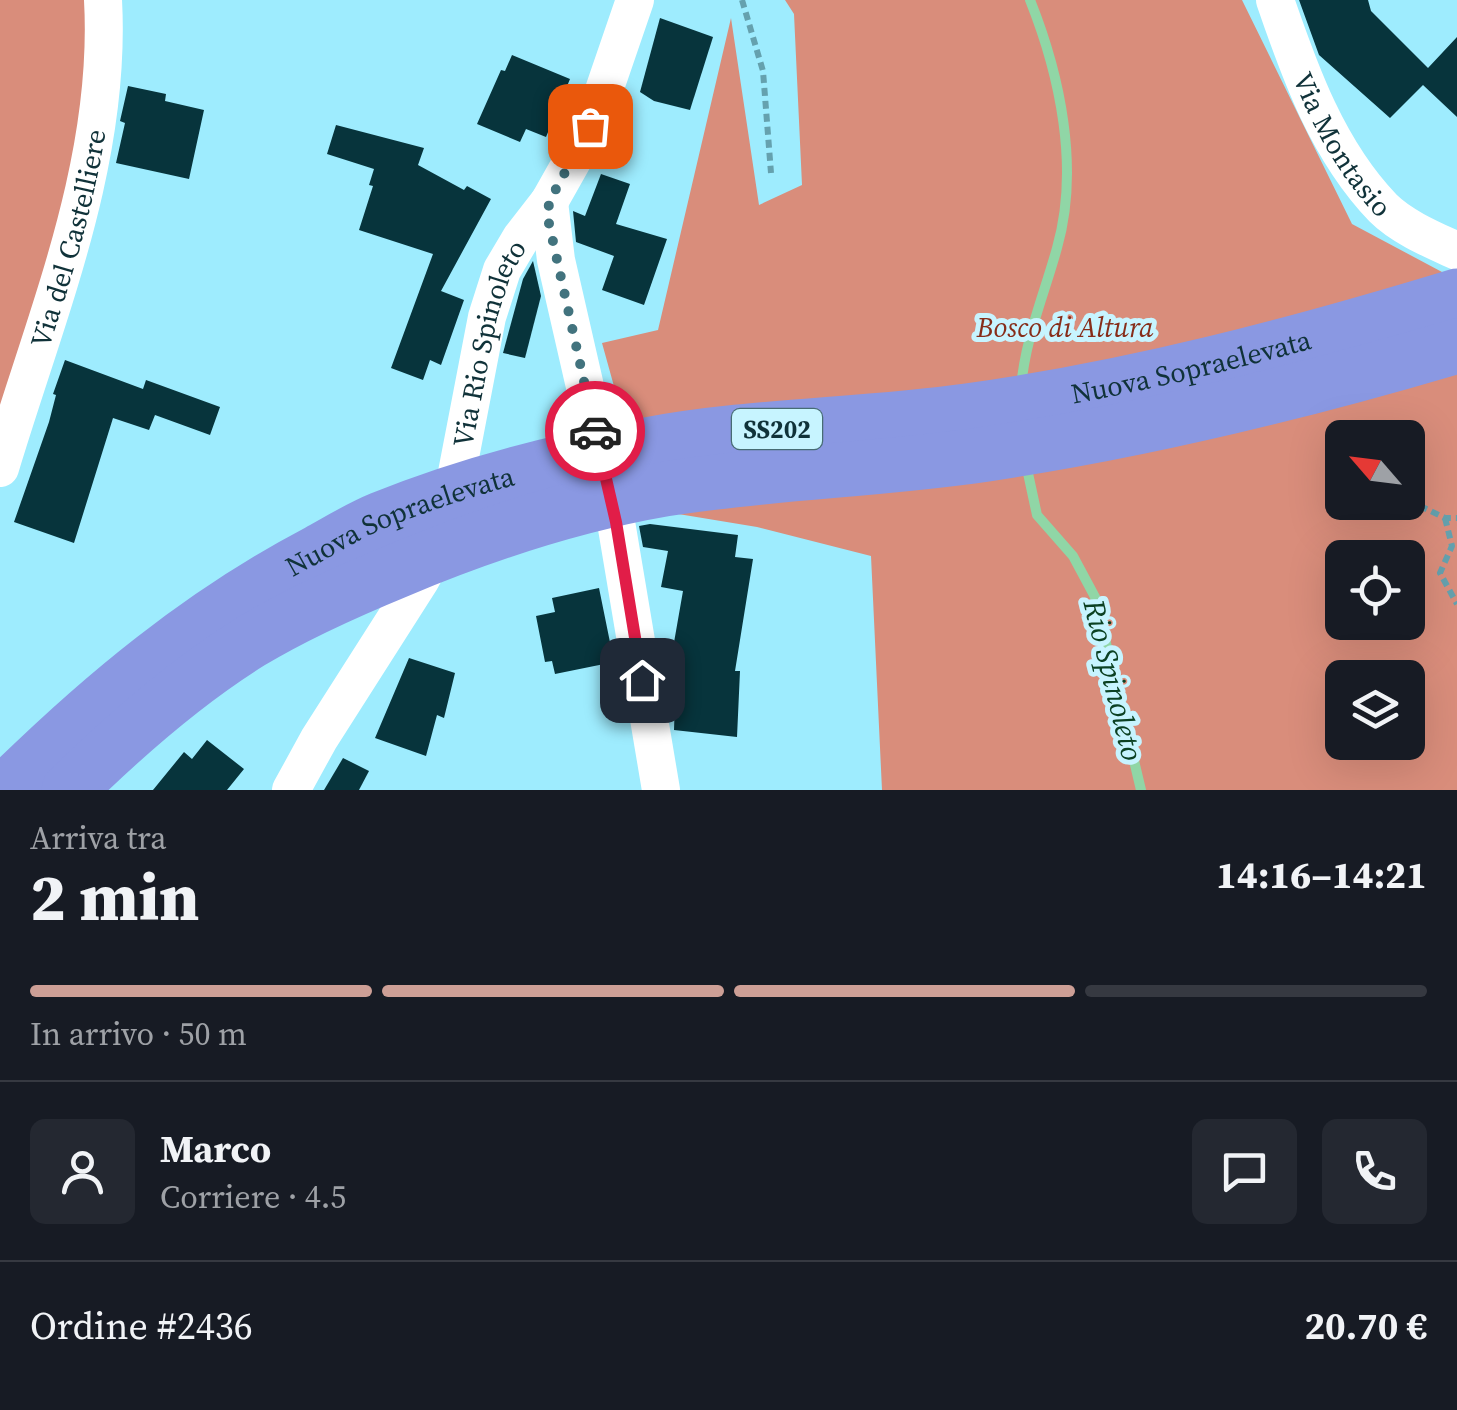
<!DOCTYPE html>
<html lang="it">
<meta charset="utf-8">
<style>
:root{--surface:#171b24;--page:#242831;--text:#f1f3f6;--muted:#9ea1a6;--line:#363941;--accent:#cd9f96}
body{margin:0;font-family:"Source Serif 4",serif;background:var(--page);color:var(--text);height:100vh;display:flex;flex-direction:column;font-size:38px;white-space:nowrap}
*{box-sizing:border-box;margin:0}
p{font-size:32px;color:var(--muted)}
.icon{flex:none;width:55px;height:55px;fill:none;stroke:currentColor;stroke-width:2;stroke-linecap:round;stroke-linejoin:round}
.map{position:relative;height:790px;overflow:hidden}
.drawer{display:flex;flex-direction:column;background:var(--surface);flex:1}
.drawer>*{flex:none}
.needle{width:65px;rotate:298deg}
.fabs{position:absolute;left:1325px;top:420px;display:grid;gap:20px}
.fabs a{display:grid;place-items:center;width:100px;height:100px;border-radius:15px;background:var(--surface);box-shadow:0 10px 40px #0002;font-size:50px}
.pin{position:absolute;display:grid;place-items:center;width:85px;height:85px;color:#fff;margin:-42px;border-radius:20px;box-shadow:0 5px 15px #0006}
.courier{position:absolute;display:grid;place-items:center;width:100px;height:100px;margin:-50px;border:8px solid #e11d48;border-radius:50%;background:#fff;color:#222;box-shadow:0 2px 12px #0007}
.summary em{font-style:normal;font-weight:800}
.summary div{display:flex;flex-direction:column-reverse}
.summary{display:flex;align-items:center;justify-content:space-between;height:170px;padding:0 30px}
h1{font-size:65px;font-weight:800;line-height:75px}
.bar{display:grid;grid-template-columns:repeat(4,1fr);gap:15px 10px;align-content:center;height:120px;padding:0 30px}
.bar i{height:12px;border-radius:8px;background:var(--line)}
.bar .current{background:var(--accent)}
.bar p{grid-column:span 4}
.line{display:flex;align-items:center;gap:25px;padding:0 30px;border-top:2px solid var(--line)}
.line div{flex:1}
.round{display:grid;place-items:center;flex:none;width:105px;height:105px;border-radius:15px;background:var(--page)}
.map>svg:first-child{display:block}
.forest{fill:#d98d7b;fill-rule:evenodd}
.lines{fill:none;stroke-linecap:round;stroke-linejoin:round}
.stream{stroke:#90d6a6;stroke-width:10}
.building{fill:#07343c}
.path{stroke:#65a1ae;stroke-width:6;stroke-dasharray:8 5;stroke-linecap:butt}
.minor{stroke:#fff;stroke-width:38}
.trunk{stroke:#8a98e2;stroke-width:55}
.done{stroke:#42737e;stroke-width:10;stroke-dasharray:0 18}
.route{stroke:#e11d48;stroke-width:12}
.labels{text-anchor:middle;stroke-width:10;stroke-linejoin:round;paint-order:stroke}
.shield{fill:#c7f4ff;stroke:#476c74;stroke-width:2.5}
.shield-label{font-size:25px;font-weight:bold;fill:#103239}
.street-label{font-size:28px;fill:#103239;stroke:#c7f4ff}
.park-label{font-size:28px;font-style:italic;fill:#872d1a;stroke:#c7f4ff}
.water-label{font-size:30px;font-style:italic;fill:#0b4123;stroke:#c7f4ff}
</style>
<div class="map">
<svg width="1457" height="790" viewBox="0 0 1457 790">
<rect width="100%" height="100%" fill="#9eecfe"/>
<g class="forest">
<path d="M0 0H88L87 76 76 166 0 423Z"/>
<path d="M785 0H1242L1352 224 1457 280V790H882L871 556 757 527 648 509 602 343 658 330 731 18 759 205 802 185 794 14ZM1342 438H1408V502H1342ZM1342 558H1408V622H1342ZM1342 678H1408V742H1342Z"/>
</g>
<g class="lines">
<g class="stream">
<path d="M1021 388C1025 339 1044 295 1057 248 1080 168 1060 75 1030 0"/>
<path d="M1026 464 1037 515 1073 556 1095 597 1141 790"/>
</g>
</g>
<g class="building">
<path d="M1299 0H1368L1371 11 1428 68 1457 37V117L1423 85 1390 118 1319 55Z"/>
<path d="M660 18 713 37 690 110 654 101 640 92Z"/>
<path d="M512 55 570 79 546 137 526 129 520 142 477 124 501 70 505 71Z"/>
<path d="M128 86 166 94 165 101 204 110 189 179 116 163 125 123 120 121Z"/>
<path d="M336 125 424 148 418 165 464 190 467 186 491 199 441 291 464 300 441 365 430 360 423 380 391 368 433 254 359 230 373 186 369 185 374 169 327 154Z"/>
<path d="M601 174 630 184 616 224 667 239 644 305 602 290 614 256 576 242 573 211 585 216Z"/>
<path d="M533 261 541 296 525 358 503 353 523 279Z"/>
<path d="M65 360 143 389 146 380 220 407 210 435 155 415 149 430 113 418 74 543 14 522 49 422 56 395 53 394Z"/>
<path d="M650 524 738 535 735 557 753 559 735 671H740L737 737 674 730 676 671H669L683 591 661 587 668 551 643 547 639 526Z"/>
<path d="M599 588 614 662 555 674 552 661 545 662 536 616 555 612 552 598Z"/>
<path d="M409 658 455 673 444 718 437 715 426 756 375 738Z"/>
<path d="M207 740 244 769 227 790H153L184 752 192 759Z"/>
<path d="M343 758 369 771 359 790H324Z"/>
</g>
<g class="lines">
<g class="path">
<path d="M742 0 763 71 771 173"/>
<path d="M1342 423 1354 438"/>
<path d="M1408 500 1445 518H1457"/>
<path d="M1445 518 1452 546 1440 573 1457 604"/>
</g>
<g class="minor">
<path id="s1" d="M1275 0C1300 73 1328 151 1383 208 1402 227 1433 240 1457 251"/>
<path d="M549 202 556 260 616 522 661 790"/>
<path id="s2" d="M0 468C46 315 112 162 103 0"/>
<path id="s3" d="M291 790 319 739 421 579 445 535 487 317 502 270 521 238 549 202 580 147 599 105 635 0"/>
</g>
<g class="trunk">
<path id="s4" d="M6 790C100 697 200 614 318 552 338 541 359 528 381 519 462 486 558 461 646 445 752 425 860 426 967 411 1134 388 1296 345 1457 296"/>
<path d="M69 790C124 736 184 683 250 642 296 614 348 591 399 570 485 534 572 505 665 489 771 472 880 470 987 454 1147 430 1302 392 1457 346"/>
</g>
</g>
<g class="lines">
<path class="done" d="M590 126 549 202 548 219 595 431"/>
<path class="route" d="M595 431 616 522 642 680"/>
</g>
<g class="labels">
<rect class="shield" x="732" y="409" width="90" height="40" rx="8"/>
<g class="shield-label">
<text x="777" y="438">SS202</text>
</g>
<g class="street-label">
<text dy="10" stroke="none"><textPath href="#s1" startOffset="160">Via Montasio</textPath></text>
<text dy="10" stroke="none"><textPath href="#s2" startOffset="240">Via del Castelliere</textPath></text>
<text dy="10" stroke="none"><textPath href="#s3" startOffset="495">Via Rio Spinoleto</textPath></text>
<text dy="10" stroke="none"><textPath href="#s4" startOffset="1292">Nuova Sopraelevata</textPath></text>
<text dy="10" stroke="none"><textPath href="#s4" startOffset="482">Nuova Sopraelevata</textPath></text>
</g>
<g class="park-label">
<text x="1065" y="337">Bosco di Altura</text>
</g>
<g class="water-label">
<text transform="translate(1113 680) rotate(76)" y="10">Rio Spinoleto</text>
</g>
</g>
</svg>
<div class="fabs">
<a><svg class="needle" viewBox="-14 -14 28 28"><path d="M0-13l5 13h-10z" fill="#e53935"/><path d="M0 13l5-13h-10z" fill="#9ea1a6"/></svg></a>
<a><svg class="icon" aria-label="locate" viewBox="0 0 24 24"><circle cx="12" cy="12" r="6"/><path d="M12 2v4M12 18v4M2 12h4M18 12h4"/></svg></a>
<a><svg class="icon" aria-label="layers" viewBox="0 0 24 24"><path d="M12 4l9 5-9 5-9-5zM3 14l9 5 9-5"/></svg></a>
</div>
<div class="pin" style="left:590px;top:126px;background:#ea580c"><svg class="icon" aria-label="bag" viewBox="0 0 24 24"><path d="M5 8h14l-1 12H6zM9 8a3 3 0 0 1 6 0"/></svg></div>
<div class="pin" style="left:642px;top:680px;background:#1f2937"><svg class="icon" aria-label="home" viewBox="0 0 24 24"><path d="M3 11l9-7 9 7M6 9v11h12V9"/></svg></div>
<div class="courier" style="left:595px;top:431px"><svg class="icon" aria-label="car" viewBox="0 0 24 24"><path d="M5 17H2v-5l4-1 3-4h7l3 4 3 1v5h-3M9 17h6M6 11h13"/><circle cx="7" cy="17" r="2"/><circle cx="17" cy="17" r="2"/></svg></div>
</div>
<section class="drawer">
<div class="summary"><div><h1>2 min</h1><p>Arriva tra</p></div><em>14:16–14:21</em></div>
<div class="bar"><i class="current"></i><i class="current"></i><i class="current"></i><i></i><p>In arrivo · 50 m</p></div>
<div class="line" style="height:180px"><a class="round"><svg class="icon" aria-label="person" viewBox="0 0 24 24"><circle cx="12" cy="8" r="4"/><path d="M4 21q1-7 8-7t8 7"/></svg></a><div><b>Marco</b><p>Corriere · 4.5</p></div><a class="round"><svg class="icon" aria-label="chat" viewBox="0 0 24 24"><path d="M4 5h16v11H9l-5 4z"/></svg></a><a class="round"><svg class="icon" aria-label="phone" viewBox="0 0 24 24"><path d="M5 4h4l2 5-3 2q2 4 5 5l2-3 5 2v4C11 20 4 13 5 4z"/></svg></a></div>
<div class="line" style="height:130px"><div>Ordine #2436</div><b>20.70 €</b></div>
</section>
